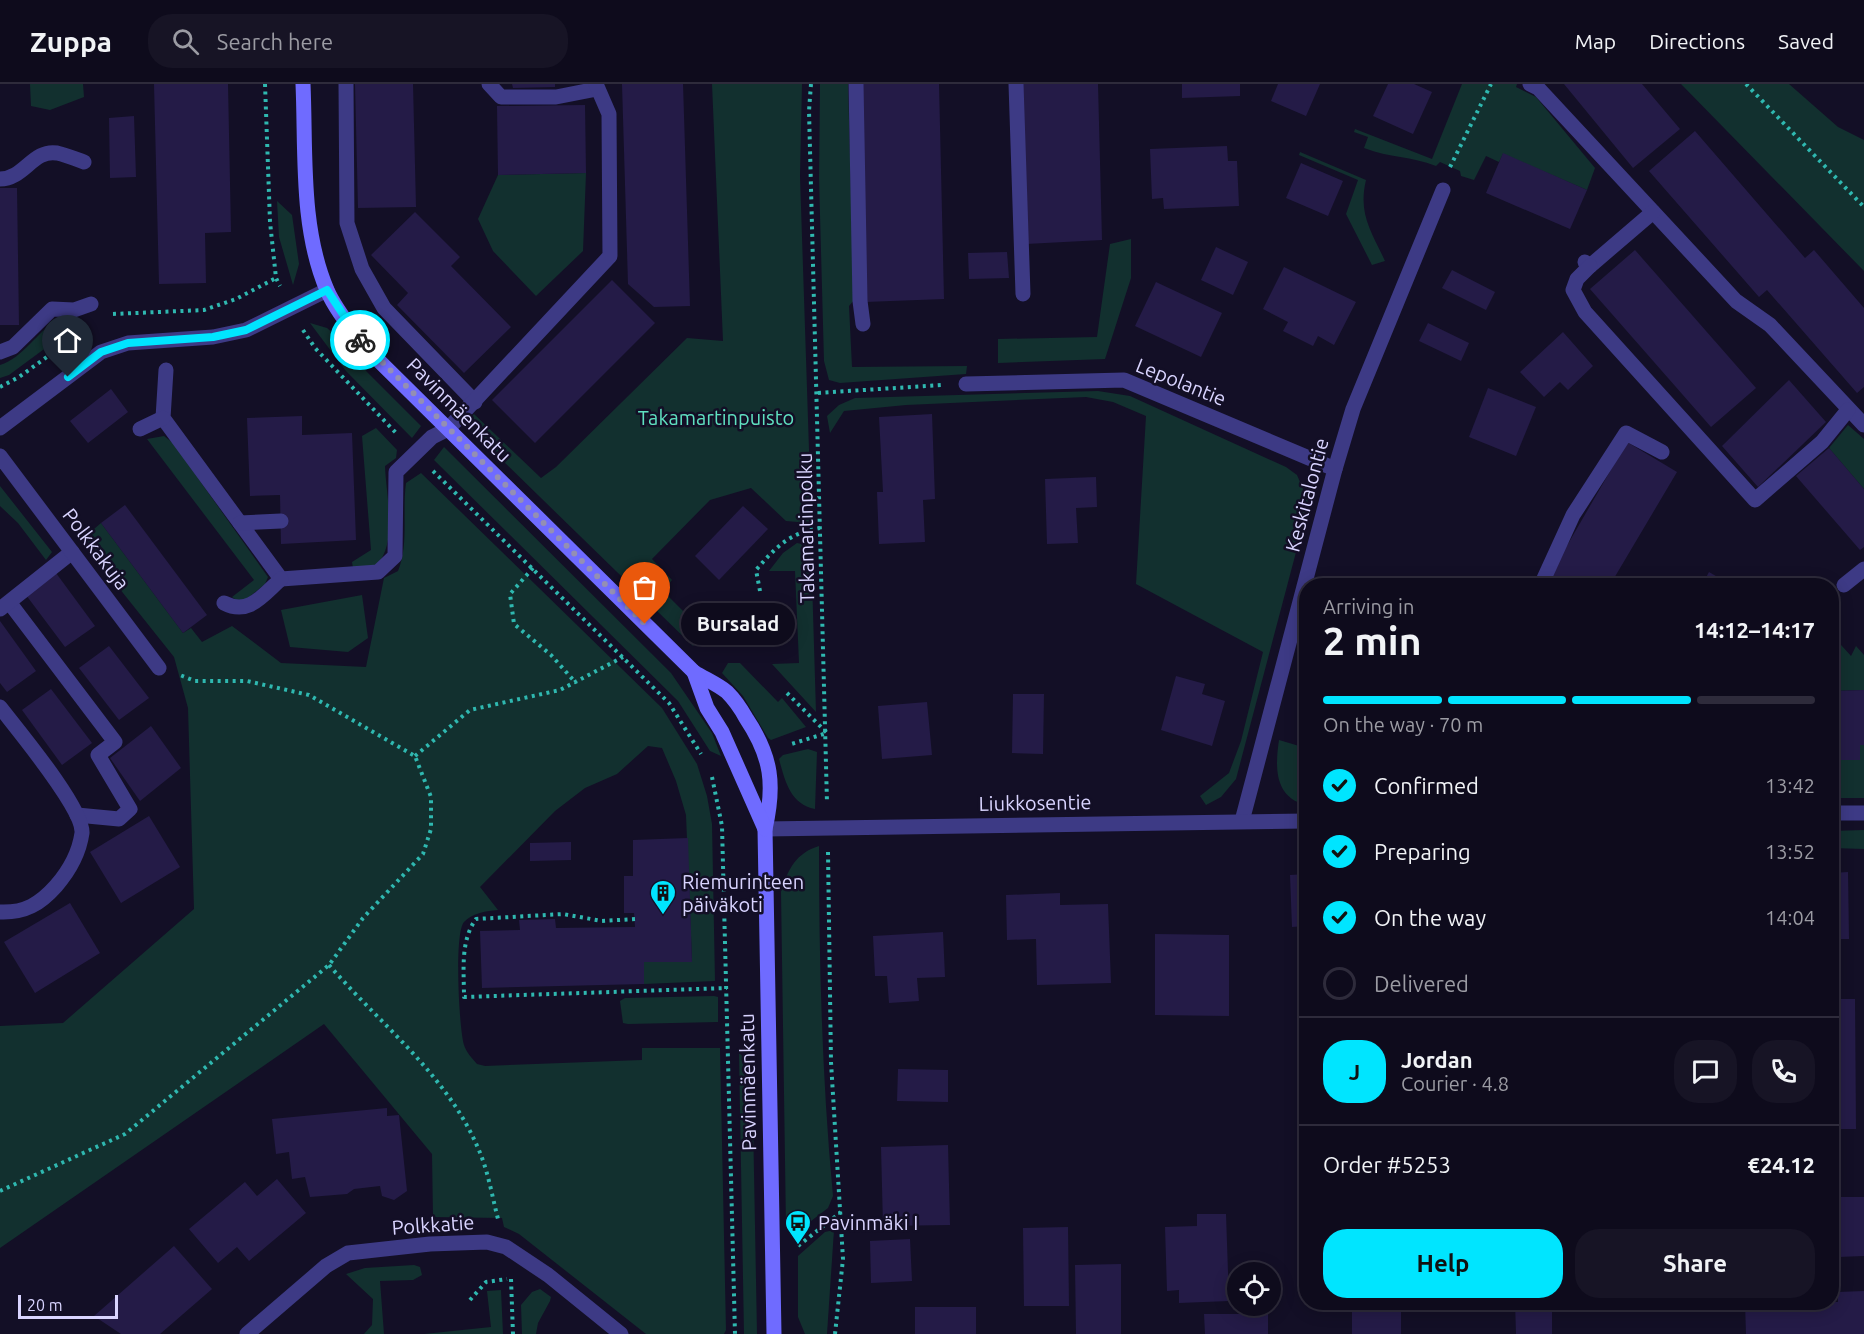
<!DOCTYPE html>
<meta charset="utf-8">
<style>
:root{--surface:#0e0b1c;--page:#171425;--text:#f1f3f6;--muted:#9b9ba3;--line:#2e2b3b;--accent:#00e5ff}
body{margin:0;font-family:Ubuntu,sans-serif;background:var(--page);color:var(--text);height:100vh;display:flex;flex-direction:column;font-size:22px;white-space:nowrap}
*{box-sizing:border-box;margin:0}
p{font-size:20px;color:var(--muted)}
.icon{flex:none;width:33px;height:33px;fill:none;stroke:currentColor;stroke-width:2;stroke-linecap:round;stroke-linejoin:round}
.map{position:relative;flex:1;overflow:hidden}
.drawer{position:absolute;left:1299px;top:494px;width:540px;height:732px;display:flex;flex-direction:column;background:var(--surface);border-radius:24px;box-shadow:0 3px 15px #0003,0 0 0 2px var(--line)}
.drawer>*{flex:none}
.buttons{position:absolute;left:1227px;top:1178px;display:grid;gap:12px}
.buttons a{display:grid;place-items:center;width:54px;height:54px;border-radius:50%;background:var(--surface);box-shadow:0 3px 15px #0003,0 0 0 2px var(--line);font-size:30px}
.scale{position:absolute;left:18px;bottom:15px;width:100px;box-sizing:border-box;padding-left:6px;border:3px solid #d9d4ff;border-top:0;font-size:16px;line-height:21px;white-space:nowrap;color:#d9d4ff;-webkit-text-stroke:4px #130f26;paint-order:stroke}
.pin{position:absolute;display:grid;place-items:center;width:51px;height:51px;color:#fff;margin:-62px -26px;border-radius:50% 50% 50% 0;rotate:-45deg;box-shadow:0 0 6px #0007}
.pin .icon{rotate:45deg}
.courier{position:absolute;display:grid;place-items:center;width:60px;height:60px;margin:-30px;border:4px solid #00e5ff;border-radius:50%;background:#fff;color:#222;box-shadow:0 2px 8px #0007}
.bubble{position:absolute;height:42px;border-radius:21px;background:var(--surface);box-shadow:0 3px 15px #0003,0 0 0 2px var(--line);font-size:20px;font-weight:600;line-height:42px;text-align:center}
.head em{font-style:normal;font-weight:600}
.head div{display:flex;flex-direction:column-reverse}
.head{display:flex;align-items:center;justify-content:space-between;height:102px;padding:0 24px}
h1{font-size:39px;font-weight:600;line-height:45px}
.bar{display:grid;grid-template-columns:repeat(4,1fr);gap:9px 6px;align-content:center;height:72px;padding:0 24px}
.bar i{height:8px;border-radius:4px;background:var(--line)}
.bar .active{background:var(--accent)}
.bar p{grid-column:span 4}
.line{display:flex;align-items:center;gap:15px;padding:0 24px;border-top:2px solid var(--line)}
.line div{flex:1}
.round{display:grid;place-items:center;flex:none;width:63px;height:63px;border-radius:24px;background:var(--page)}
ol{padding:0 24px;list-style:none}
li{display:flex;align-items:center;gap:18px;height:66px}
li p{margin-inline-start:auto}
li .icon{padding:6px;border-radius:50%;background:var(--accent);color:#111;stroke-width:4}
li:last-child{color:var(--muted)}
li i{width:33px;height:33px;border:3px solid var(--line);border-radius:50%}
.button{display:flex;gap:12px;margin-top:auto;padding:12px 24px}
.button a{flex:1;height:69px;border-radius:24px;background:var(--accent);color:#111;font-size:24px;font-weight:600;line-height:69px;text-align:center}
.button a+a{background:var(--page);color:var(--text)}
header{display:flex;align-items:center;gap:36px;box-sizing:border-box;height:84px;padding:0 30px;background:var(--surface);border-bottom:2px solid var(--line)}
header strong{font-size:28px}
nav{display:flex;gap:33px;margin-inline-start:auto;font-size:21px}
.search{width:420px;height:54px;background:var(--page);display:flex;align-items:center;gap:15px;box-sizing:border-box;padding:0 21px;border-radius:24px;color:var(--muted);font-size:22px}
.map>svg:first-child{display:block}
.green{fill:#12302f}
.building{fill:#241b47}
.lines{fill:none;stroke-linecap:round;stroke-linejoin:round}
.path{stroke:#2fb8b0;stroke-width:4;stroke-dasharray:3 4.5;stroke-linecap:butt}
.lane{stroke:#3d3a85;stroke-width:15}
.street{stroke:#3d3a85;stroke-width:15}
.secondary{stroke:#6f6bff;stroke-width:15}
.done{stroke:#948fb3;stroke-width:6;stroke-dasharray:0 10.8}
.route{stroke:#00e5ff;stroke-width:8}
.labels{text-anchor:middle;stroke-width:5;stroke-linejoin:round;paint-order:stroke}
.street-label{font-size:20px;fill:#d9d4ff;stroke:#130f26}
.park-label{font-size:20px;fill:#5fe0c0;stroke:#130f26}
.poi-label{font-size:20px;fill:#d9d4ff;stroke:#130f26;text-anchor:start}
</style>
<header>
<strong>Zuppa</strong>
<div class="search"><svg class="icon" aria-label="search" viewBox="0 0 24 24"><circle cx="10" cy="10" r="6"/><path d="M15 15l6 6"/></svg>Search here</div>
<nav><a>Map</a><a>Directions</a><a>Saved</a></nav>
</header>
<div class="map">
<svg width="1864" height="1250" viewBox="0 0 1864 1250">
<rect width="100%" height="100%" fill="#130f26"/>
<g class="green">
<path d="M30 0H83L84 13 50 26 31 22Z"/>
<path d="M712 0H802L800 92 811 426 809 439 786 437 751 404 710 416 652 475 672 496 663 507 704 548 693 562 465 340 474 330 541 394 556 383 687 254 723 257Z"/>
<path d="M820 0H848L854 216 849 222 852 283 967 282 966 290 840 299 829 296 824 277 819 94Z"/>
<path d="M1462 0H1517L1516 3 1536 13 1595 84 1587 106 1503 70 1499 78 1486 72 1474 96 1461 92 1460 87 1440 78 1436 82C1411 72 1390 74 1364 64L1368 53 1354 48 1355 45 1432 75Z"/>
<path d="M1681 0H1789L1838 43 1864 56V187Z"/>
<path d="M1300 68 1366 96C1358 130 1371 147 1385 177L1372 181 1346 130 1358 96 1299 71Z"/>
<path d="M586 89 583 167 536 212 493 167 478 135 498 91Z"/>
<path d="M277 117 292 131 299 180 293 201 279 153Z"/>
<path d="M1131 155V194L1105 275 998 279V255L1097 253 1110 160Z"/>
<path d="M58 235H75L78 240 9 291 0 294V281C23 274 37 248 58 235Z"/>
<path d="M310 239 327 244 335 251 367 288 421 342 412 354 346 287Z"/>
<path d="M1098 307 1130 312 1286 383 1297 391 1309 419 1236 695 1221 713 1206 721 1200 712 1229 689 1241 657 1263 568 1136 500 1146 332 1113 318 1086 313 906 321 844 327 830 349 827 332 839 321 855 314Z"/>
<path d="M1848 341 1864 355V405L1829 364Z"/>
<path d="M376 344 397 366 396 374 385 382C386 412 398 457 377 481L353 484 352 478 371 466 362 352Z"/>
<path d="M164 352 173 359 268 493 265 500 243 518 237 517 232 513 254 496 147 355Z"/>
<path d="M444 363 671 589 712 649 721 672 710 667 678 617 434 376Z"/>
<path d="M421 389 662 624 697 680 707 712 712 740 715 897 644 900V878L692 877 686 731 676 697 662 664 648 662 617 690 585 704 555 727 480 803 498 826C487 827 472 829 464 838 454 849 459 945 464 961 466 968 472 974 477 980L485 982 642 976V964H720L726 1246 724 1250H646L519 1150 504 1143 502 1134 433 1133 432 1070 324 940 0 1164V942L63 939 194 825 188 624 174 573 84 460 87 451 101 439 183 549 191 544 202 558 232 542 281 579 366 583 384 494 398 487C409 461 402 427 406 399Z"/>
<path d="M0 402 52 468 46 476 18 439 0 422Z"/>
<path d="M797 459 811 462 816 628 772 580 799 579 795 487H769L783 469Z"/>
<path d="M362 511 368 554 348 568 290 563 281 526Z"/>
<path d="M1832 551 1851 572 1856 562 1864 571V606L1832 607Z"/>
<path d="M728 579H740L778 618 782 614 806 643 771 656 768 654 743 612 722 589Z"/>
<path d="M1279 656 1306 664V721C1274 713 1275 683 1279 656Z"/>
<path d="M1860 661H1864V714H1832V701L1838 700V676H1860Z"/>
<path d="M808 665 817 668 815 725C790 720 785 697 779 675L783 671Z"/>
<path d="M1864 746V765L1832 764V747Z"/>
<path d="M819 762C819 879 822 995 833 1112L828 1124 798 1147V1141L786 1143 781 808C788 785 796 769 819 762Z"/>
<path d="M714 912 718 913V938L628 940 623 939 620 917 625 914Z"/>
<path d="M739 969 752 981 757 1250H744Z"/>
<path d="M834 1146 827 1250H805L798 1233V1172L825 1148Z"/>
<path d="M414 1181 420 1183 422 1191 413 1196 380 1197 384 1250H364L372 1241 373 1215 346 1190 365 1184Z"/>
<path d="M540 1205 551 1213 550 1217 538 1239 536 1250H522L521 1221 532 1208Z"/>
<path d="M501 1206 503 1250H424L491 1243 487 1207Z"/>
</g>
<g class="building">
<path d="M154 0H228L231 148 205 149 206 199 159 200Z"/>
<path d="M355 0H413L416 123 358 124Z"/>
<path d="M512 0H555V3L513 4Z"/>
<path d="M622 0H683L690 222 654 223 628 200Z"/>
<path d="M861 0H939L944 215 865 218Z"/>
<path d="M1021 0H1098L1102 156 1026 160Z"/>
<path d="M1182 0H1240V12L1182 14Z"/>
<path d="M1278 0H1320L1306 32 1271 17Z"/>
<path d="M1388 0H1414L1432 8 1413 50 1373 32Z"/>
<path d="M1564 0H1642L1680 45 1633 84Z"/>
<path d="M585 21 586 89 498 91 497 22Z"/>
<path d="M134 32 136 93 110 94 109 34Z"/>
<path d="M1695 47 1805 174 1814 166 1864 224V303L1857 309 1767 206 1759 213 1649 87Z"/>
<path d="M1227 62 1228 77H1237L1239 122 1164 125 1163 114 1152 115 1150 65Z"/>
<path d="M1503 69 1587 106 1570 145 1486 109Z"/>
<path d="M1301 79 1343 97 1328 132 1286 114Z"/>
<path d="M0 104H17L19 241H0Z"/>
<path d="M415 128 460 173 451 182 511 243 464 289 397 221 408 209 371 171Z"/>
<path d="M1216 163 1248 178 1233 211 1201 196Z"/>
<path d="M1635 166 1756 304 1711 343 1590 205Z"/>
<path d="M1007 168 1009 194 969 195 968 169Z"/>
<path d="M1284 183 1356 218 1334 261 1318 252 1313 262 1283 247 1288 238 1263 225Z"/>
<path d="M1452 186 1495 208 1486 226 1442 204Z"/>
<path d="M612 196 655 239 535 359 492 316Z"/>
<path d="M1156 198 1222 229 1201 273 1135 242Z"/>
<path d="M1428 239 1469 259 1461 277 1419 257Z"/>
<path d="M1563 248 1593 282 1568 306 1560 298 1544 313 1520 288Z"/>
<path d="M1789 296 1826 338 1758 403 1722 362Z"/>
<path d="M1488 304 1536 323 1516 372 1469 353Z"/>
<path d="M111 305 128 328 88 359 70 337Z"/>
<path d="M932 330 935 415 923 416 925 458 879 460 877 408H883L879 333Z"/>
<path d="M302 332V351L352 349 356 456 281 460 280 411 250 412 247 334Z"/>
<path d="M1627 358 1677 388 1610 501H1557L1560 496 1550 491Z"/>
<path d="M1829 364 1864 405V463L1860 466 1796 392Z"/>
<path d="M1096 393 1097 423 1076 424 1078 459 1047 460 1045 395Z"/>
<path d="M125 421 207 531 183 549 101 439Z"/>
<path d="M743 422 768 445 719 496 695 472Z"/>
<path d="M1709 488 1731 501H1702Z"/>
<path d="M56 489 95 542 65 563 26 511Z"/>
<path d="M0 537 36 587 7 608 0 599Z"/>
<path d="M109 562 149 614 119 636 79 584Z"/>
<path d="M1176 592 1205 600 1202 610 1225 617 1212 662 1161 646Z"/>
<path d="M51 605 92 659 62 681 22 626Z"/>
<path d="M1864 606V661H1860V676H1832V607Z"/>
<path d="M1013 610H1044L1043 670 1012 669Z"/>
<path d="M927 618 932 671 882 675 878 622Z"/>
<path d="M151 642 181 684 140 717 110 674Z"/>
<path d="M149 732 180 783 121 819 90 768Z"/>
<path d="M688 754 692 878H644V900L482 904 480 847 520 846 519 836 555 835 556 844 635 843 634 829H624V792H633V756Z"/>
<path d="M571 758V776L530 777V759Z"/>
<path d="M1848 788 1849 855H1832V789Z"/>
<path d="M1306 790V842L1292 843 1290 791Z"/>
<path d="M1060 809V821L1108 820 1111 899 1037 901 1036 855 1007 856 1006 811Z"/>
<path d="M70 819 100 869 35 909 4 858Z"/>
<path d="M943 848 945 893 917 894 919 917 889 919 887 892H875L873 852Z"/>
<path d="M1155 850 1229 851V932L1155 931Z"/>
<path d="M1832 915H1855L1856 1045H1832Z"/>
<path d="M898 985 948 986V1018L897 1017Z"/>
<path d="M387 1024V1032L399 1031 407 1107 394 1116 382 1112 380 1102 354 1105 347 1110 310 1113 305 1093 292 1095 289 1068 276 1070 272 1035Z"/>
<path d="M948 1061 950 1141 883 1142 881 1063Z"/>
<path d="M277 1095 306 1129 249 1177 237 1163 218 1179 189 1145 245 1098 257 1112Z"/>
<path d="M1297 1100H1306V1207H1300Z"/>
<path d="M1837 1113H1864V1172L1838 1173Z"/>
<path d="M1197 1130H1226L1229 1217 1179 1219V1206L1167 1207 1165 1143 1197 1142Z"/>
<path d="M1068 1143 1069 1222H1024L1023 1144Z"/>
<path d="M910 1155 912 1197 871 1199 870 1157Z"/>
<path d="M174 1162 212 1205 160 1250H121L94 1232Z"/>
<path d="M1121 1180V1250H1076L1075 1181Z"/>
<path d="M1864 1207V1250H1746L1745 1219 1838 1218V1208Z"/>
<path d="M1515 1218H1552V1250H1516Z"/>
<rect x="915" y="1223" width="61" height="27"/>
<rect x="1352" y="1224" width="49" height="26"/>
<path d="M1204 1230H1268V1250H1205Z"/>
</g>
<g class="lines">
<g class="path">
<path d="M265 0 270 138 276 194 280 202"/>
<path d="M811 0 809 27 827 719"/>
<path d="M1746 0 1864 123"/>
<path d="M1450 83 1491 0"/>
<path d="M113 230 204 226 236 215 276 194"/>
<path d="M303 246 315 264 398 351"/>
<path d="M0 303 19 293 76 252"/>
<path d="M818 309 941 301"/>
<path d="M433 387 669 619 701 670"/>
<path d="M533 484 510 510 514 540 551 571 576 599"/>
<path d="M760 507 756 486C776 463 789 449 820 444"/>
<path d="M787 609 827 649 788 661"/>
<path d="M415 672 470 626 560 606 623 573"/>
<path d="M712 693 722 742 735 1250"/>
<path d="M828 768 831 978 843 1175 835 1250"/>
<path d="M635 835 602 837 563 830 476 835C460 857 464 887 464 913L727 904"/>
<path d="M329 881C380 940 447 991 478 1064 488 1086 492 1112 498 1135"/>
<path d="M0 1107 125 1050 329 881 363 834 423 770 431 745V713L415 672 309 611 247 597H195L180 591"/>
<path d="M798 1162 841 1128"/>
<path d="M511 1195 513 1250"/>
<path d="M470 1216 486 1198 507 1195"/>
</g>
<g class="lane">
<path d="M346 0 347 139 362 185 384 224 475 318"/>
<path d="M489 0 501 13H556L597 5"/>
<path d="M856 0 860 217 863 240"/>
<path d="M1016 0 1023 210"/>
<path d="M1530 0 1538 4 1736 217 1770 241 1864 341"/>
<path d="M0 95C24 95 33 65 57 69 66 71 76 75 84 78"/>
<path d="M1585 178 1590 182 1653 128"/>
<path d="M1590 182 1577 195 1573 206 1585 228 1755 416 1822 358 1848 326"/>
<path d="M0 268 13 263 52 225 74 226 91 220"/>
<path d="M166 286 163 334 281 495 378 488 395 472 396 388 432 353 448 345 610 172 609 30 596 0"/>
<path d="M140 345 163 334"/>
<path d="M240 439 281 437"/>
<path d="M1541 501 1573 431 1626 349 1662 368"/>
<path d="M1844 501 1864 485"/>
<path d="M224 519C249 532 263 511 281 495"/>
<path d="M12 522 115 658 98 671 130 725 119 735 77 731"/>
<path d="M0 525 72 468"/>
<path d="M0 623C17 645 84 725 82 749 79 770 69 787 56 802 40 820 25 829 0 828"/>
</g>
<g class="street">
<path d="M966 300 1124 296 1335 385"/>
<path d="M0 344 101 268 128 259 213 253 246 246 327 206"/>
<path d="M0 372 159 584"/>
<path d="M1832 729H1864"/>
<path d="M1242 737 1335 385 1353 325 1443 106"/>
<path d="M765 745 1306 737"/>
<path d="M247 1250 326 1182 348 1169 430 1160 487 1158 506 1163 548 1191 621 1250"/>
</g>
<g class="secondary">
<path d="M303 0C306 67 300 143 327 206 336 227 353 246 366 264L694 588C705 595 717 600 727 608 734 615 741 625 746 634 772 673 775 701 765 745L774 1250"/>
<path d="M694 588 707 624 722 648 765 745"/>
</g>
</g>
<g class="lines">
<path class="done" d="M360 256 645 540"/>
<path class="route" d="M68 293 101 268 128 259 213 253 246 246 327 206 360 256"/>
</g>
<defs>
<symbol id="building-pin" viewBox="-11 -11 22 30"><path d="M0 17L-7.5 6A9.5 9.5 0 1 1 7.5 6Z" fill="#00e5ff" stroke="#130f26"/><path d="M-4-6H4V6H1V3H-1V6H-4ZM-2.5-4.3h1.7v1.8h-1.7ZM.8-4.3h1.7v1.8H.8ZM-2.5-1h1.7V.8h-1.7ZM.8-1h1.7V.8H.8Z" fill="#111"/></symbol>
<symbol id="bus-pin" viewBox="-11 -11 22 30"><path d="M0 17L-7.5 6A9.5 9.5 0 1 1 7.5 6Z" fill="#00e5ff" stroke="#130f26"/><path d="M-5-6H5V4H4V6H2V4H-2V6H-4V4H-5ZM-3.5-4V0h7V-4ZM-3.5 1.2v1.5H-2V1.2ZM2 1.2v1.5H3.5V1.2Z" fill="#111"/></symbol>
</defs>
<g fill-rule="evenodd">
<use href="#building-pin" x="648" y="794" width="30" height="40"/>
<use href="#bus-pin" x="783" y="1124" width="30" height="40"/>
</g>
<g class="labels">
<g class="street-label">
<text transform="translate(1181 298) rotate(22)" y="7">Lepolantie</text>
<text transform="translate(459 326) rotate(45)" y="7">Pavinmäenkatu</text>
<text transform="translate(1307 411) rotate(-75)" y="7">Keskitalontie</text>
<text transform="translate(806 444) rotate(-91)" y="7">Takamartinpolku</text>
<text transform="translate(96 465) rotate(53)" y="7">Polkkakuja</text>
<text transform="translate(1035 719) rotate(-1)" y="7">Liukkosentie</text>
<text transform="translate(748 998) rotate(-91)" y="7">Pavinmäenkatu</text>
<text transform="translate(433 1141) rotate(-4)" y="7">Polkkatie</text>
</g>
<g class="park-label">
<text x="716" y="341">Takamartinpuisto</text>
</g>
<g class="poi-label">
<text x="682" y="805">Riemurinteen<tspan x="682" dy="23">päiväkoti</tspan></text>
<text x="818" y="1146">Pavinmäki I</text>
</g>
</g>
</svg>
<div class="buttons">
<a><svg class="icon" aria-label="locate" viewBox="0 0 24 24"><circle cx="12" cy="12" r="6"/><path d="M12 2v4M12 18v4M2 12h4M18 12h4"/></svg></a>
</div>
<div class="scale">20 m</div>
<div class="pin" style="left:645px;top:540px;background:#ea580c"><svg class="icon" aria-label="bag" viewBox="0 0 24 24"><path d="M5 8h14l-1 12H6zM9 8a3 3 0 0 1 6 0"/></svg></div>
<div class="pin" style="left:68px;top:293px;background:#1f2937"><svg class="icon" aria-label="home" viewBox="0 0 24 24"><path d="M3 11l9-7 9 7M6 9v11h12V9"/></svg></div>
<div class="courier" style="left:360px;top:256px"><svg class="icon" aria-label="bike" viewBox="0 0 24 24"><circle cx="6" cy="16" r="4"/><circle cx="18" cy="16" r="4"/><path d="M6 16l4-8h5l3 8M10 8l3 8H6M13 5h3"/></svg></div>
<div class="bubble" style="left:681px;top:519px;width:114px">Bursalad</div>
<section class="drawer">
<div class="head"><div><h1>2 min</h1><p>Arriving in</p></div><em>14:12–14:17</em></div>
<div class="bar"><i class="active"></i><i class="active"></i><i class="active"></i><i></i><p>On the way · 70 m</p></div>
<ol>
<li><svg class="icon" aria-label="check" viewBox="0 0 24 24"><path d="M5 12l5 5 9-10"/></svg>Confirmed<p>13:42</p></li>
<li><svg class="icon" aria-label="check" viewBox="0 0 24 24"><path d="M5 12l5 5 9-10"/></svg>Preparing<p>13:52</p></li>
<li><svg class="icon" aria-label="check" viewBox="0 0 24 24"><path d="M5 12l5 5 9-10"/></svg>On the way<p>14:04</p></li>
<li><i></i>Delivered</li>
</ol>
<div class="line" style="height:108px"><b class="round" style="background:var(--accent);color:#111">J</b><div><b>Jordan</b><p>Courier · 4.8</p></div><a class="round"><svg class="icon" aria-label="chat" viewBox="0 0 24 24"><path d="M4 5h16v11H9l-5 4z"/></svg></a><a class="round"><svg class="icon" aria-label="phone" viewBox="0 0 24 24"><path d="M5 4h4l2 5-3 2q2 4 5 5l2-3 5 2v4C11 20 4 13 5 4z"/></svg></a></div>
<div class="line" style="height:78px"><div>Order #5253</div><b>€24.12</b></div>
<div class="button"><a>Help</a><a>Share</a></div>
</section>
</div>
